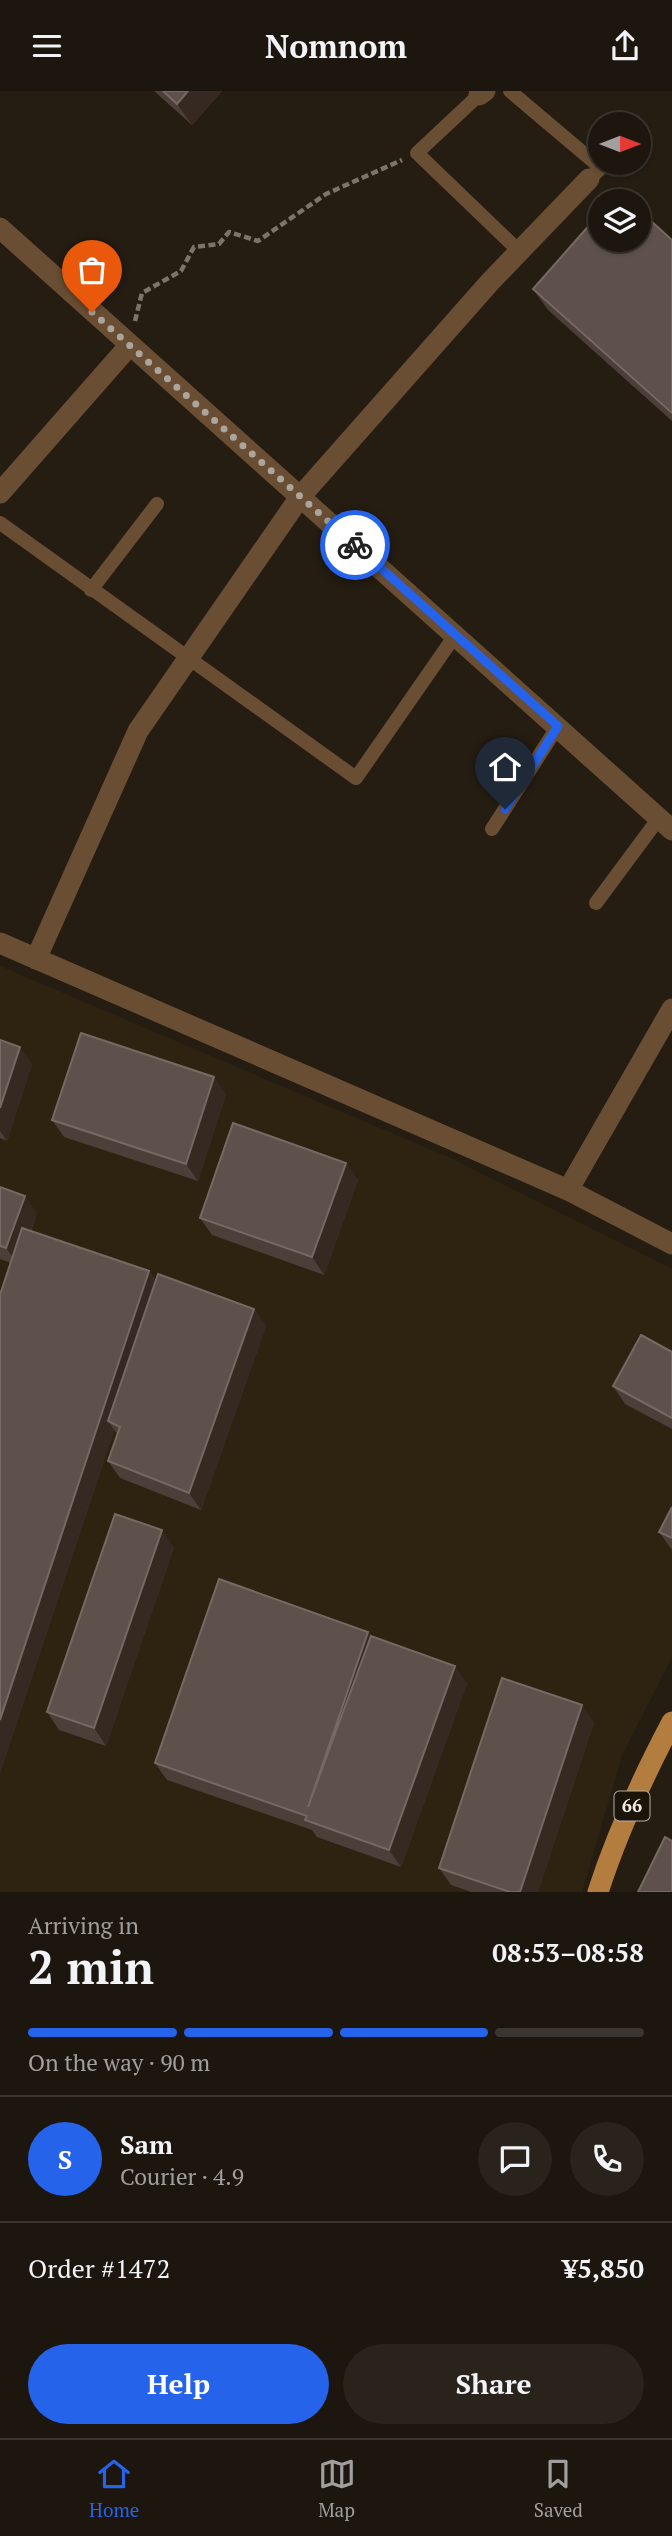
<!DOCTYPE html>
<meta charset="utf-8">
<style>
:root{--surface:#1c160e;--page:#29231c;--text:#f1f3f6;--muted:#a09f9e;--line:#3a352e;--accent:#2563eb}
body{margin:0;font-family:"PT Serif",serif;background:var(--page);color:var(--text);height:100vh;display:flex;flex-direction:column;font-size:26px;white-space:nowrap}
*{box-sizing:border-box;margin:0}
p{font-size:23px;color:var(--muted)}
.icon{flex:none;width:38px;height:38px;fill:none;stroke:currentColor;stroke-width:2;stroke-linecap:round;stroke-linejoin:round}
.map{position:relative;height:1801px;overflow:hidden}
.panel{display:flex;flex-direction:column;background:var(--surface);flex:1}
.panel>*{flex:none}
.needle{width:46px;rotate:90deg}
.controls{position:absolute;left:588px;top:21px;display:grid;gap:14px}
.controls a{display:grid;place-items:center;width:63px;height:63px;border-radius:50%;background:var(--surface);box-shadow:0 2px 5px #0004,0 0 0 2px var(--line);font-size:35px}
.pin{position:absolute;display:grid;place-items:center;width:60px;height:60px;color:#fff;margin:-72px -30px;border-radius:50% 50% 50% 0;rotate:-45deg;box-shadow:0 0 7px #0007}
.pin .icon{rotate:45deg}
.courier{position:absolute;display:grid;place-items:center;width:70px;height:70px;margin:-35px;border:5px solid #2563eb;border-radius:50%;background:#fff;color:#222;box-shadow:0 2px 9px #0007}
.summary em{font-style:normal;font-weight:700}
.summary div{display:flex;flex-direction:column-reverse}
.summary{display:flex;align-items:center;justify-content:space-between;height:119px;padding:0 28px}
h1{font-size:46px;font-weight:700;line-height:52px}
.bar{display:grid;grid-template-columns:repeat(4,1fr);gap:10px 7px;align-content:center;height:84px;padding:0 28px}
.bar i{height:9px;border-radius:5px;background:var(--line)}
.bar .selected{background:var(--accent)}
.bar p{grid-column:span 4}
.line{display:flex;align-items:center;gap:18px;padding:0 28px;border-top:2px solid var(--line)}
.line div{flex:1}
.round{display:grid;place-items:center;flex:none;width:74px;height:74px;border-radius:37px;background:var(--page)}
.button{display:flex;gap:14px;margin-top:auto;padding:14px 28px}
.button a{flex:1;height:80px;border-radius:42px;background:var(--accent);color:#fff;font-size:28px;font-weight:700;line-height:80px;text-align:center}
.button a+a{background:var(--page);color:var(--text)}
header{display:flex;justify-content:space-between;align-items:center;height:91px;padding:0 28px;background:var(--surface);font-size:32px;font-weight:700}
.tabs{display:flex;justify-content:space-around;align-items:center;height:98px;border-top:2px solid var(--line);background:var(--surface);font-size:19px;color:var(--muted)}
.tabs a{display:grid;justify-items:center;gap:4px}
.tabs .selected{color:var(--accent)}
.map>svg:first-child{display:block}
.built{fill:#2e2211}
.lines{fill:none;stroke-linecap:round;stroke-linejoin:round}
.path{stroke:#7b746a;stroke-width:4.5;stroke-dasharray:7 3.5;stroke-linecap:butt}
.service{stroke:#694e33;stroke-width:14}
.minor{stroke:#694e33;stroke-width:21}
.tertiary{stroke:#694e33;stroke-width:21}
.primary{stroke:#b47d40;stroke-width:21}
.wall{fill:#4c3e38}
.shaded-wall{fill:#352921}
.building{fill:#5e514b;stroke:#756a63;stroke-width:2}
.done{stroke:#aba59c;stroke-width:7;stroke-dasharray:0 12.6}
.route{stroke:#2563eb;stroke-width:9}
.labels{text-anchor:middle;stroke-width:6;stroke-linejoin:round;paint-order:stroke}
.shield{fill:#1b1409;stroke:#b2ada4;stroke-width:2}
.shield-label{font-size:18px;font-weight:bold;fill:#f3eee6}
</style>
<header><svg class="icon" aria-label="menu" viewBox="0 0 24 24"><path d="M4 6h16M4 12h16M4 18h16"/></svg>Nomnom<svg class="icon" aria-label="share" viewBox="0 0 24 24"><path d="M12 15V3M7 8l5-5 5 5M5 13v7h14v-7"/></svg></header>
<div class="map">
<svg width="672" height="1801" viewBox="0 0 672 1801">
<rect width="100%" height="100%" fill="#251d12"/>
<path class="built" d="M0 875 453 1068 672 1178V1566L622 1665 582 1801H0Z"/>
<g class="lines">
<path class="path" d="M135 230 142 202 181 180 194 156 219 153 229 141 258 150 326 103 402 69"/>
<g class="service">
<path d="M510 0 601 77 589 88"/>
<path d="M479 4 417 62 520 161"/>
<path d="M0 432 356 687 456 543"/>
<path d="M91 499 157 413"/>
<path d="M492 738 558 635"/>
<path d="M596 812 659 727"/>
</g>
<g class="minor">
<path d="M479 4 485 0"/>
<path d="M0 137 672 739"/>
<path d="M0 402 129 255"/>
<path d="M36 868 138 640 300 406 490 191 589 88"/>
<path d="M568 1099 672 918"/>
</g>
<path class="tertiary" d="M0 852 568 1099 672 1153"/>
<path class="primary" d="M598 1801C617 1742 643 1686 672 1631"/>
</g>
<g class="wall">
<path d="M154 0H222L192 34Z"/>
<path d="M672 149V330L548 219 533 198Z"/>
<path d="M0 949 32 973 7 1050 0 1047Z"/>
<path d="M226 1003 198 1090 64 1046 52 1029Z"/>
<path d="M346 1072 358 1089 324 1184 212 1144 200 1127Z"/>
<path d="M0 1096 37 1122 31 1140 149 1180 156 1190 254 1218 266 1235 201 1419 120 1387 108 1370 118 1344 114 1339 0 1682V1204L11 1172 0 1168Z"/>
<path d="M672 1261V1338L625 1313 613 1295Z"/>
<path d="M672 1416V1459L659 1441Z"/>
<path d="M174 1456 106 1655 59 1639 47 1621Z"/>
<path d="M368 1541 372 1545 467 1592 401 1776 317 1746 312 1739 167 1689 155 1672Z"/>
<path d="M594 1631 538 1801H471L451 1794 439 1777Z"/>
</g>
<g class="shaded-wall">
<path d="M188 0H222L192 34 177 13Z"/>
<path d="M20 956 32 973 7 1050 0 1040V1017Z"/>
<path d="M214 986 226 1003 198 1090 186 1073Z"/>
<path d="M346 1072 358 1089 324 1184 312 1166Z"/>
<path d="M25 1105 37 1122 18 1174 6 1157Z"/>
<path d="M149 1180 161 1197 108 1330 114 1339 0 1682V1629Z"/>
<path d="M254 1218 266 1235 201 1419 189 1402Z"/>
<path d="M162 1439 174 1456 106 1655 94 1637Z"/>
<path d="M368 1541 380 1558 308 1716Z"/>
<path d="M455 1575 467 1592 401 1776 389 1759Z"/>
<path d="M582 1614 594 1631 538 1801H520Z"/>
</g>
<g class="building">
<path d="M163 0H188L177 13Z"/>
<path d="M618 101 629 110H610Z"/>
<path d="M639 119 672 149V322L533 198 600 122V149H639Z"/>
<path d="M81 942 214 986 186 1073 52 1029Z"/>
<path d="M0 949 20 956 0 1017Z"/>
<path d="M233 1032 346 1072 312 1166 200 1127Z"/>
<path d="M0 1096 25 1105 6 1157 0 1155Z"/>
<path d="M22 1137 149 1180 0 1629V1204Z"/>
<path d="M158 1183 254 1218 189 1402 108 1370 120 1336 108 1330Z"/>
<path d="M641 1244 672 1261V1327L613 1295Z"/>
<path d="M672 1416V1447L659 1441Z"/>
<path d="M115 1423 162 1439 94 1637 47 1621Z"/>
<path d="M219 1488 368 1541 308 1716 371 1545 455 1575 389 1759 305 1729 307 1725 155 1672Z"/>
<path d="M502 1587 582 1614 520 1801H510L439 1777Z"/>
<path d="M665 1746 672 1750V1801H638Z"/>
</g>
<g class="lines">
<path class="done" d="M92 221 355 454"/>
<path class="route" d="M355 454 558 635 505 718"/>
</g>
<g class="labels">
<rect class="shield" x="614.5" y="1700.5" width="35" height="29" rx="5"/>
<g class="shield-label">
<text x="632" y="1721">66</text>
</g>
</g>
</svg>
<div class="controls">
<a><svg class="needle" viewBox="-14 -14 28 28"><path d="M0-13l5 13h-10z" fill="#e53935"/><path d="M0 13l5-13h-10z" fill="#a09f9e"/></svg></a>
<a><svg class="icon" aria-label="layers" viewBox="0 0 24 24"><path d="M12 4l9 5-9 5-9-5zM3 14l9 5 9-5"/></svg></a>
</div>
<div class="pin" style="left:92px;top:221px;background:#ea580c"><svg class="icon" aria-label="bag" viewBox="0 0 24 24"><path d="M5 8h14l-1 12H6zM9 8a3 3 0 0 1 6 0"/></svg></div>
<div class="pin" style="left:505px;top:718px;background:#1f2937"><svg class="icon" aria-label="home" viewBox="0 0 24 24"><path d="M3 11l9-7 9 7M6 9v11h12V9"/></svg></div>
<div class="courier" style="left:355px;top:454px"><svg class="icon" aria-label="bike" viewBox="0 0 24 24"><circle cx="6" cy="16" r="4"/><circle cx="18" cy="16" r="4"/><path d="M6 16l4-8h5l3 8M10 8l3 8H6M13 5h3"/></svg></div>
</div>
<section class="panel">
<div class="summary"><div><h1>2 min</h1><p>Arriving in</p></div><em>08:53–08:58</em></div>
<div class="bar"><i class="selected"></i><i class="selected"></i><i class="selected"></i><i></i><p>On the way · 90 m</p></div>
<div class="line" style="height:126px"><b class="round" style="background:var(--accent);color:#fff">S</b><div><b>Sam</b><p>Courier · 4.9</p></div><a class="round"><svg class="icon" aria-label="chat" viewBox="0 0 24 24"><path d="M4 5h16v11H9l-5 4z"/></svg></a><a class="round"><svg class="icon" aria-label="phone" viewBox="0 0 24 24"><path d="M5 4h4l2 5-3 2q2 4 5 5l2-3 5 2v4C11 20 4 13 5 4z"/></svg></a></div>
<div class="line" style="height:91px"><div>Order #1472</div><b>¥5,850</b></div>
<div class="button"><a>Help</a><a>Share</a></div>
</section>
<nav class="tabs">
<a class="selected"><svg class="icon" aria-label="home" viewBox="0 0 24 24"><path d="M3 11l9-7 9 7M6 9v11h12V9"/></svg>Home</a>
<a><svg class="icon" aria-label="map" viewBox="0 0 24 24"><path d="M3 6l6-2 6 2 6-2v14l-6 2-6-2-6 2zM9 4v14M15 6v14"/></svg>Map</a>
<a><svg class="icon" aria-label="saved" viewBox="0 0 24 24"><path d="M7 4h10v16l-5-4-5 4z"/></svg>Saved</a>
</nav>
